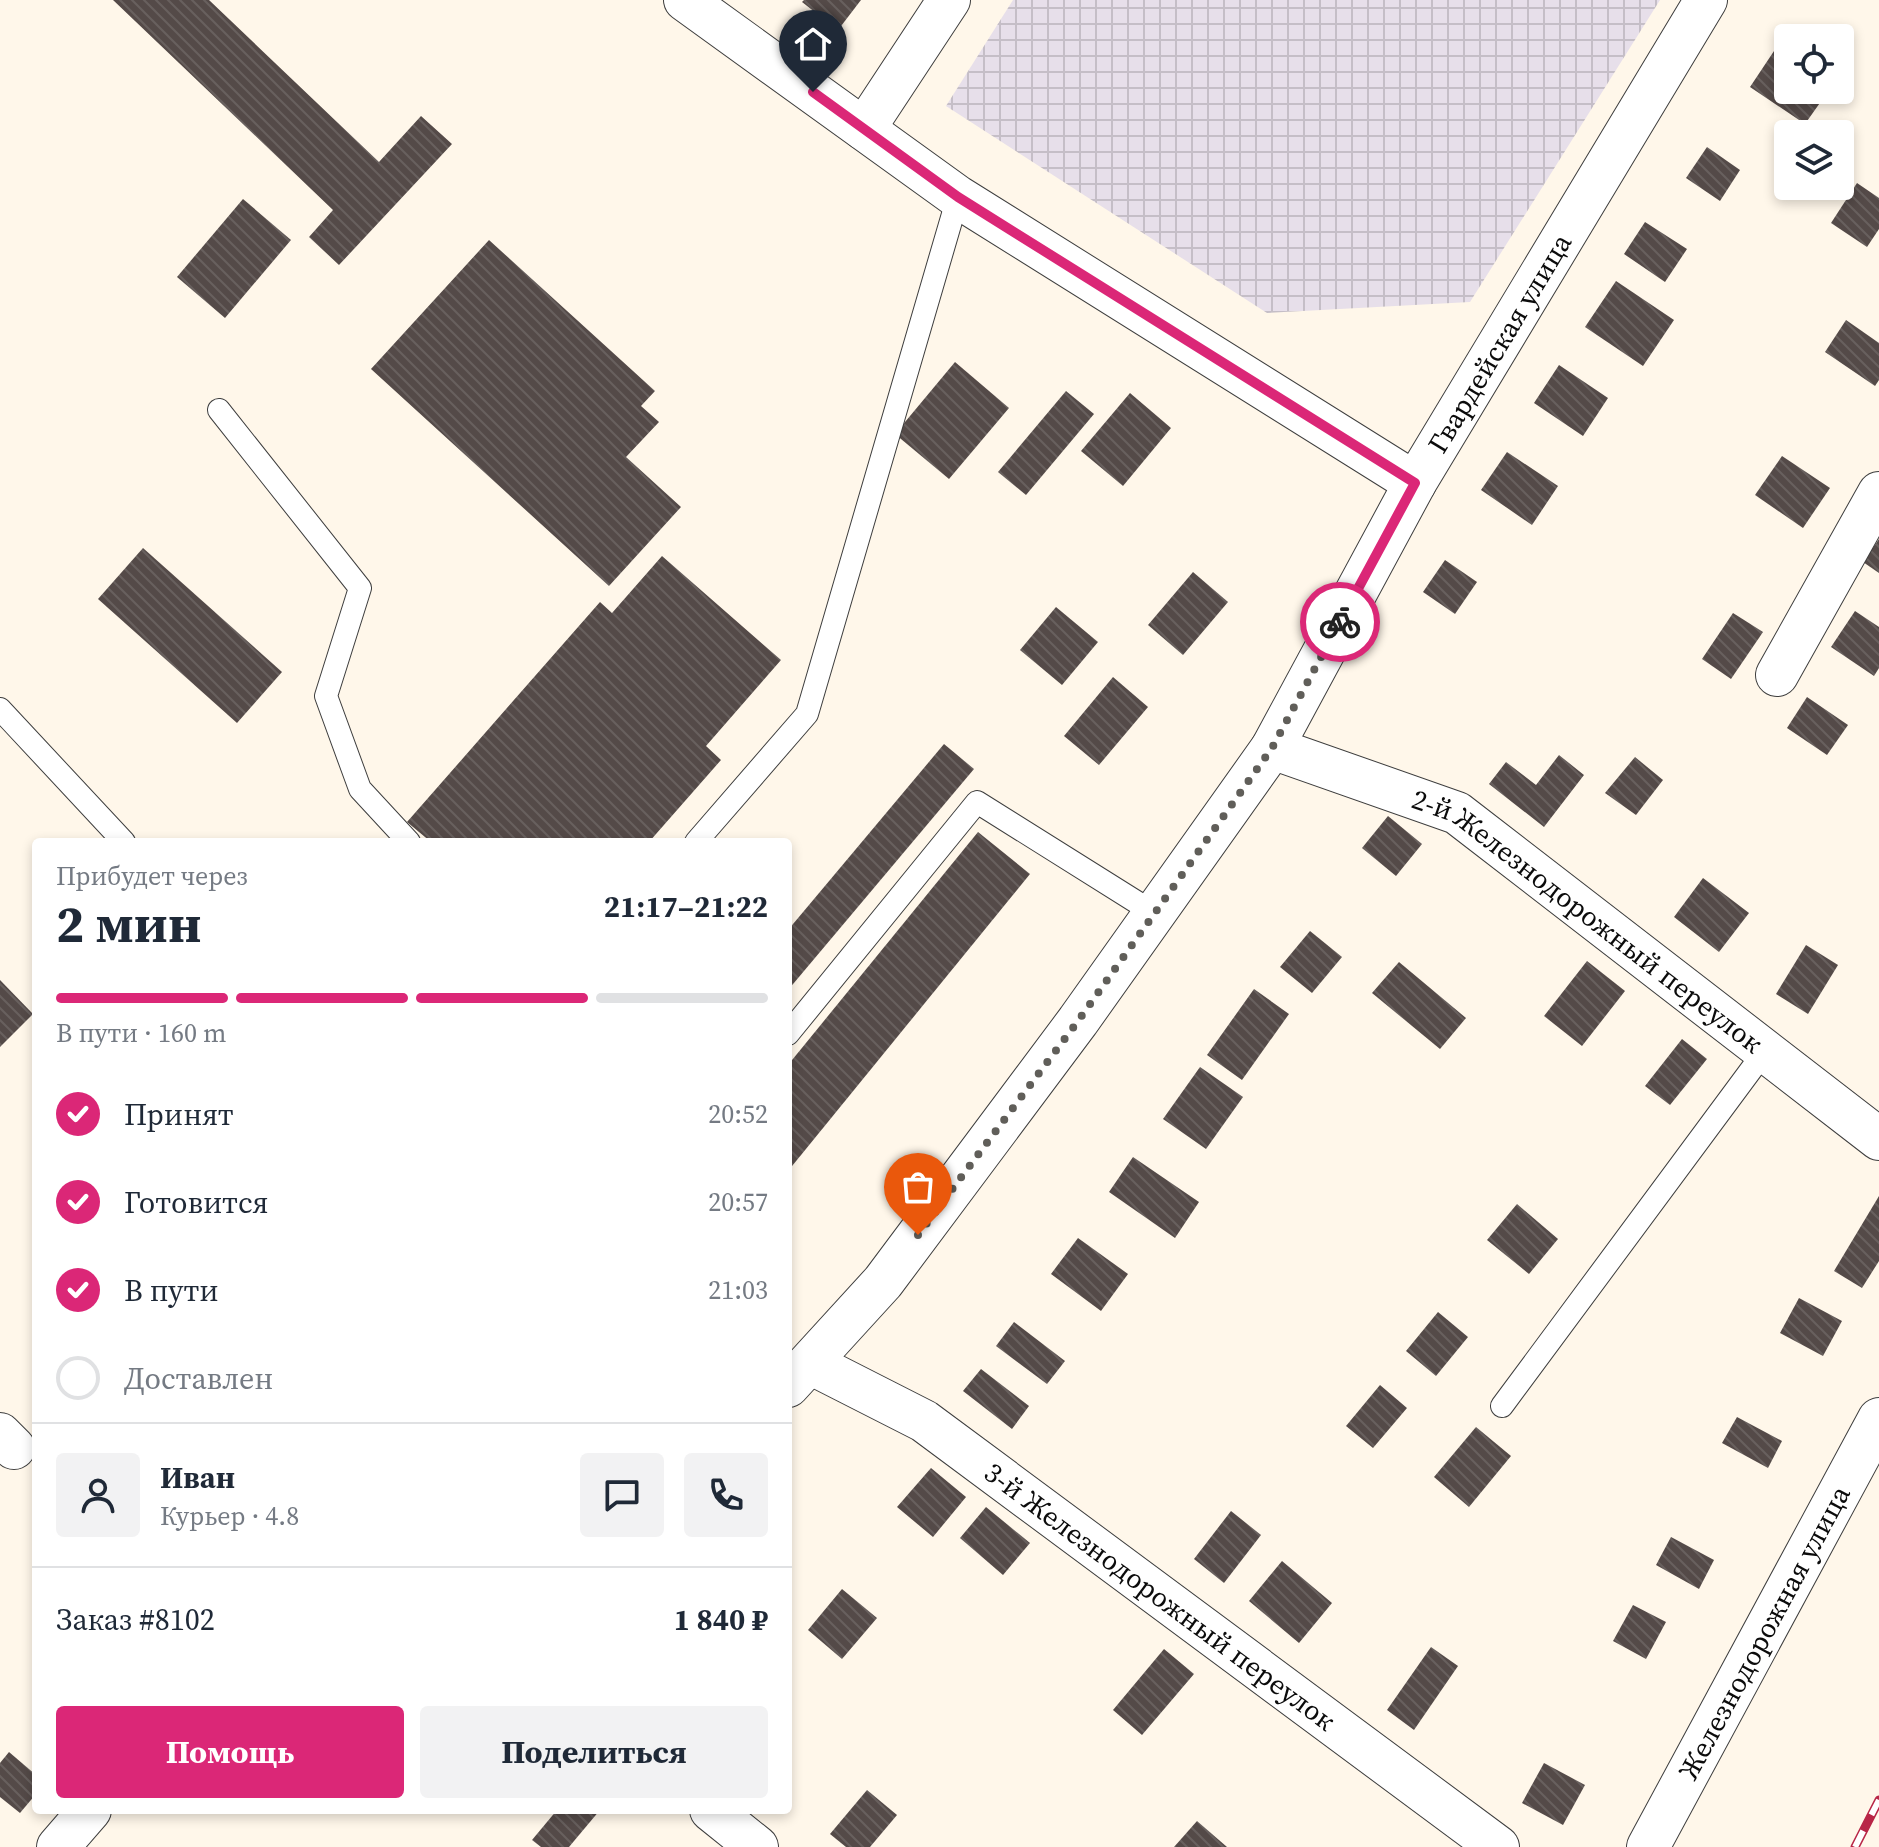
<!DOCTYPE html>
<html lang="ru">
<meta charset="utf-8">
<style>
:root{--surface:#fff;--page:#f2f2f3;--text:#1f2937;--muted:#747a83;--line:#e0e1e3;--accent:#db2777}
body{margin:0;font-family:"Source Serif 4",serif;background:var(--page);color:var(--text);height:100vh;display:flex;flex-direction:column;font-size:30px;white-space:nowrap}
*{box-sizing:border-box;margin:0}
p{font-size:26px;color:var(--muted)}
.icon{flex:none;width:44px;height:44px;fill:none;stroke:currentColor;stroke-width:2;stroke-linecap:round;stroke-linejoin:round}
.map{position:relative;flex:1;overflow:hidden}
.side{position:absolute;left:32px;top:838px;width:760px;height:976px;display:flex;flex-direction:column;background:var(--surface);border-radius:8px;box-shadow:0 4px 12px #0003}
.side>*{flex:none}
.buttons{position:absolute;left:1774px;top:24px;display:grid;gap:16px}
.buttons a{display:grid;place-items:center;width:80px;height:80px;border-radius:8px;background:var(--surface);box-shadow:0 4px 12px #0003;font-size:40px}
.pin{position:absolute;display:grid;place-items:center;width:68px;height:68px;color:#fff;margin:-82px -34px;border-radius:50% 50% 50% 0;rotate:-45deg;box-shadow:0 0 8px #0007}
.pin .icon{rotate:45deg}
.courier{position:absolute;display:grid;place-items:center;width:80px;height:80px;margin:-40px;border:6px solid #db2777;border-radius:50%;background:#fff;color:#222;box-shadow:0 2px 10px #0007}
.overview em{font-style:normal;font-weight:700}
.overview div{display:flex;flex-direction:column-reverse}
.overview{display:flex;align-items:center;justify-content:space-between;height:136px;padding:0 24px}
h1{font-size:52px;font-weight:700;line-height:60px}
.bar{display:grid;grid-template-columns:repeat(4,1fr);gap:12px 8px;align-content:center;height:96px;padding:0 24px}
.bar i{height:10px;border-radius:6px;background:var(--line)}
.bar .current{background:var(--accent)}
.bar p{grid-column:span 4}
.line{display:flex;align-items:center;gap:20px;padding:0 24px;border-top:2px solid var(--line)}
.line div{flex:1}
.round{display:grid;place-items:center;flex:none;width:84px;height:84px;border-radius:8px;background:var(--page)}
ol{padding:0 24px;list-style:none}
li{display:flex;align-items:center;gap:24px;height:88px}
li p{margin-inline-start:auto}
li .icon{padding:8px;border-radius:50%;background:var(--accent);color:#fff;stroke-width:4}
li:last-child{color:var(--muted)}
li i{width:44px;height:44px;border:4px solid var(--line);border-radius:50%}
.button{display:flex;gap:16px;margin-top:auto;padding:16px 24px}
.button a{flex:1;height:92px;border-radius:8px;background:var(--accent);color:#fff;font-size:32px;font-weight:700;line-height:92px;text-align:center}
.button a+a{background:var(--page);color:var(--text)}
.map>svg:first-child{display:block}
.industrial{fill:url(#industrial-grid)}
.building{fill:url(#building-back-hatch)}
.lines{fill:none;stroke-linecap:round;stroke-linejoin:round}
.lane-casing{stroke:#3e3e3e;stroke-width:24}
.street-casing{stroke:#3e3e3e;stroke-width:44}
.lane{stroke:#fff;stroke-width:22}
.street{stroke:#fff;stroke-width:42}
.rail-casing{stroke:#b82647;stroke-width:9}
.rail{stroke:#fff;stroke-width:6;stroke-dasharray:18;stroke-linecap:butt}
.done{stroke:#605e59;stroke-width:8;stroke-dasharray:0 14.4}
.route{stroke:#db2777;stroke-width:10}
.labels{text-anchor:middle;stroke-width:8;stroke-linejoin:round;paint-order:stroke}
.street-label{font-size:28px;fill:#0b0b0b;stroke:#fff}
</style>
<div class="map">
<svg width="1879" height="1847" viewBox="0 0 1879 1847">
<defs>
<pattern id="industrial-grid" width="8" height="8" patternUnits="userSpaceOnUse" patternTransform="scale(2)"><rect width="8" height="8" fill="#e7dfea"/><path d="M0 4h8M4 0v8" fill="none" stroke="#c5bec7"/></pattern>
<pattern id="building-back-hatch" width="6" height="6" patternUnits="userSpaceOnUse" patternTransform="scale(2)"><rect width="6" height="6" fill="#544a48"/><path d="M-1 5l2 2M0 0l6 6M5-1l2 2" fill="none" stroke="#68605e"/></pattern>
</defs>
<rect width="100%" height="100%" fill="#fff7ea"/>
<path class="industrial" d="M1013 0H1660L1470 302 1267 313 946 106Z"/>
<g class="building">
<path d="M113 0H209L379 162 421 116 452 144 339 265 309 237 333 210Z"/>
<path d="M804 0H861L838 30 802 2Z"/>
<path d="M1778 45 1788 52V90H1829L1805 124 1750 87Z"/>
<path d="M1707 147 1740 170 1720 201 1686 178Z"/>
<path d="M1857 183 1879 198V229L1867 247 1831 223Z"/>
<path d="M243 199 291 240 225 318 177 277Z"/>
<path d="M1645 222 1687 249 1665 282 1624 254Z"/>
<path d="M489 240 655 391 641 406 659 422 626 457 681 507 609 586 371 369Z"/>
<path d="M1616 281 1674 320 1643 366 1585 327Z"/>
<path d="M1846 320 1879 343V380L1875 386 1825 352Z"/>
<path d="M955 362 1009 408 949 479 895 434Z"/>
<path d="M1559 365 1608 398 1583 436 1534 403Z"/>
<path d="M1066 391 1094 414 1026 495 998 472Z"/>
<path d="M1130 393 1171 428 1123 486 1081 451Z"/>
<path d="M1507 452 1558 486 1532 525 1481 490Z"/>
<path d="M1782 456 1830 488 1803 528 1755 495Z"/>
<path d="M1879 539V573L1863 562Z"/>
<path d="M143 548 282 672 237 723 98 599Z"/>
<path d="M662 556 781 660 706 746 721 760 649 842H431L407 822 600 602 612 613Z"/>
<path d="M1445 560 1477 582 1455 614 1423 592Z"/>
<path d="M1193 572 1228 602 1183 655 1148 625Z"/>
<path d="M1056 607 1098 642 1062 685 1020 650Z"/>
<path d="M1855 611 1879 627V668L1874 676 1831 647Z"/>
<path d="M1733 613 1763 632 1731 679 1702 659Z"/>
<path d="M1113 677 1148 707 1099 765 1064 736Z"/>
<path d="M1807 697 1848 725 1827 755 1787 728Z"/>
<path d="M944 744 974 769 788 990V930Z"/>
<path d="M1559 755 1584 775 1544 827 1489 784 1506 762 1536 785Z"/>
<path d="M1635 757 1663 780 1636 815 1605 793Z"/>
<path d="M1388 816 1422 844 1396 876 1362 848Z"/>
<path d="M978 832 1030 874 788 1171V1065Z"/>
<path d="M1703 878 1749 913 1719 952 1674 917Z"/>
<path d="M1310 931 1342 957 1312 993 1280 967Z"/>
<path d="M1806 945 1838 965 1808 1014 1776 994Z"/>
<path d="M1587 961 1625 991 1582 1046 1544 1016Z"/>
<path d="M1399 962 1466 1018 1440 1049 1372 993Z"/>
<path d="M0 980 33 1014 0 1047Z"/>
<path d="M1254 989 1289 1014 1242 1080 1207 1055Z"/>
<path d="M1682 1039 1707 1059 1670 1105 1645 1086Z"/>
<path d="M1200 1067 1243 1097 1206 1149 1163 1119Z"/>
<path d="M1133 1157 1199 1202 1175 1238 1109 1192Z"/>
<path d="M1879 1196V1261L1862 1288 1834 1271Z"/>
<path d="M1517 1204 1558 1239 1529 1274 1487 1240Z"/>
<path d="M1078 1238 1128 1274 1101 1311 1051 1274Z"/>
<path d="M1799 1298 1842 1321 1823 1356 1780 1333Z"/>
<path d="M1438 1312 1468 1337 1436 1376 1406 1351Z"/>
<path d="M1014 1322 1065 1361 1047 1384 996 1346Z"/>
<path d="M981 1369 1029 1406 1012 1429 963 1391Z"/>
<path d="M1380 1385 1407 1408 1373 1448 1346 1426Z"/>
<path d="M1737 1417 1782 1441 1768 1468 1722 1443Z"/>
<path d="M1476 1427 1511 1456 1469 1507 1434 1477Z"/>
<path d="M931 1468 966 1497 933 1537 897 1507Z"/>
<path d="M986 1507 1030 1543 1003 1575 960 1538Z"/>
<path d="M1231 1511 1261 1535 1224 1583 1194 1559Z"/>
<path d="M1671 1537 1714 1560 1699 1589 1656 1565Z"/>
<path d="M1282 1561 1332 1603 1299 1643 1249 1601Z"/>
<path d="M842 1589 877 1618 842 1659 808 1630Z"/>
<path d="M1633 1605 1666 1622 1646 1659 1613 1641Z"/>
<path d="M1431 1647 1458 1666 1414 1730 1387 1710Z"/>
<path d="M1164 1649 1194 1674 1142 1735 1113 1710Z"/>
<path d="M9 1752 36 1775V1794L20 1813 0 1797V1763Z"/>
<path d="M1544 1763 1585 1785 1563 1825 1522 1803Z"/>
<path d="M867 1790 897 1815 870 1847H846L830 1834Z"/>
<path d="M557 1810H600L569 1847H541L532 1840Z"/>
<path d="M1197 1821 1227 1847H1174Z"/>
</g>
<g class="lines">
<defs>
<g id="lane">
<path d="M219 410 360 588 326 696 360 789 409 842"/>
<path d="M0 709 124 842"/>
<path d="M696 842 807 714 958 197"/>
<path d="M788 1034 977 802 1154 913"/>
<path d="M1502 1406 1765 1051"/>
</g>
<g id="street">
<path d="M685 0 958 197 1415 483"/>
<path d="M864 129 949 0"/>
<path d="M1777 675 1879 493"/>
<path id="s1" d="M1272 748 1457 813 1879 1139"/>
<path id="s2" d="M810 1363 924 1421 1498 1847"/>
<path id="s3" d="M788 1386 883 1282 1078 1021 1272 748 1415 483 1706 0"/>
<path d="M0 1434 14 1448"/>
<path d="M711 1810 757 1847"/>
<path d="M58 1847 90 1810"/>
<path id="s4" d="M1648 1847 1879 1419"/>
</g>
</defs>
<use href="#lane" class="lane-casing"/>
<use href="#street" class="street-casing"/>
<use href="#lane" class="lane"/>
<use href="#street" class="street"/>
<defs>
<path id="rail" d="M1855 1847 1879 1800"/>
</defs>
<use href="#rail" class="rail-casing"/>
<use href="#rail" class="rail"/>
</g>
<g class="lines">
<path class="done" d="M918 1235 1078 1021 1272 748 1340 622"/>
<path class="route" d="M813 92 958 197 1415 483 1340 622"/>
</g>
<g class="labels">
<g class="street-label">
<text dy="10" stroke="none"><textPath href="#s3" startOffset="1266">Гвардейская улица</textPath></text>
<text dy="10" stroke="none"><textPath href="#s1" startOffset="364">2-й Железнодорожный переулок</textPath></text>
<text dy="10" stroke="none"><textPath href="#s2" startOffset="422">3-й Железнодорожный переулок</textPath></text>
<text dy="10" stroke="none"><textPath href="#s4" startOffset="244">Железнодорожная улица</textPath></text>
</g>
</g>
</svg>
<div class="buttons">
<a><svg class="icon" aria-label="locate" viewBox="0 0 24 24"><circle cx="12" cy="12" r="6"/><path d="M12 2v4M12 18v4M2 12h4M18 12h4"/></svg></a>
<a><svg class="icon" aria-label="layers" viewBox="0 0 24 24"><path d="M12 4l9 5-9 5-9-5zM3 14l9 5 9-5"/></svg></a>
</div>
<div class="pin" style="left:918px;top:1235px;background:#ea580c"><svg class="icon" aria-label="bag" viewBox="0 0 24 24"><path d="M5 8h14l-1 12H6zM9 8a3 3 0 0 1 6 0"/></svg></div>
<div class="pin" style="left:813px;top:92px;background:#1f2937"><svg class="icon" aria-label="home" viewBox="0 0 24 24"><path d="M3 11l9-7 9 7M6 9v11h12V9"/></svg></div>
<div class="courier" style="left:1340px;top:622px"><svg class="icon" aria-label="bike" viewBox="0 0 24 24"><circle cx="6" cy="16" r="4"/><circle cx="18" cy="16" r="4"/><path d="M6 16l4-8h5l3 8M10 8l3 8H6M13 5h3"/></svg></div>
<section class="side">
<div class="overview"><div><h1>2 мин</h1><p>Прибудет через</p></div><em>21:17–21:22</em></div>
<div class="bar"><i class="current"></i><i class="current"></i><i class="current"></i><i></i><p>В пути · 160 m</p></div>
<ol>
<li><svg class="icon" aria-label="check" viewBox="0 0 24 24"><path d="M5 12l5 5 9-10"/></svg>Принят<p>20:52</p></li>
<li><svg class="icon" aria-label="check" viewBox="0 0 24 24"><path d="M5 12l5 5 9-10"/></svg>Готовится<p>20:57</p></li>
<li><svg class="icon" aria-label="check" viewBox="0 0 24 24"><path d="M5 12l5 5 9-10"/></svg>В пути<p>21:03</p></li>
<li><i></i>Доставлен</li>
</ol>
<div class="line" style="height:144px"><a class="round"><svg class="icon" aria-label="person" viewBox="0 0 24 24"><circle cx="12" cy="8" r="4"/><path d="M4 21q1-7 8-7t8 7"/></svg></a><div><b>Иван</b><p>Курьер · 4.8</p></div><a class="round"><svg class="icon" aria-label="chat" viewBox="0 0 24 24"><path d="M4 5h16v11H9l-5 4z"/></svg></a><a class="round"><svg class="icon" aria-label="phone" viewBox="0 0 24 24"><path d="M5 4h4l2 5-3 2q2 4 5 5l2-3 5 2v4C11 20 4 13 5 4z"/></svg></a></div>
<div class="line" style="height:104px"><div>Заказ #8102</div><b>1 840 ₽</b></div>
<div class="button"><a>Помощь</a><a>Поделиться</a></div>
</section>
</div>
